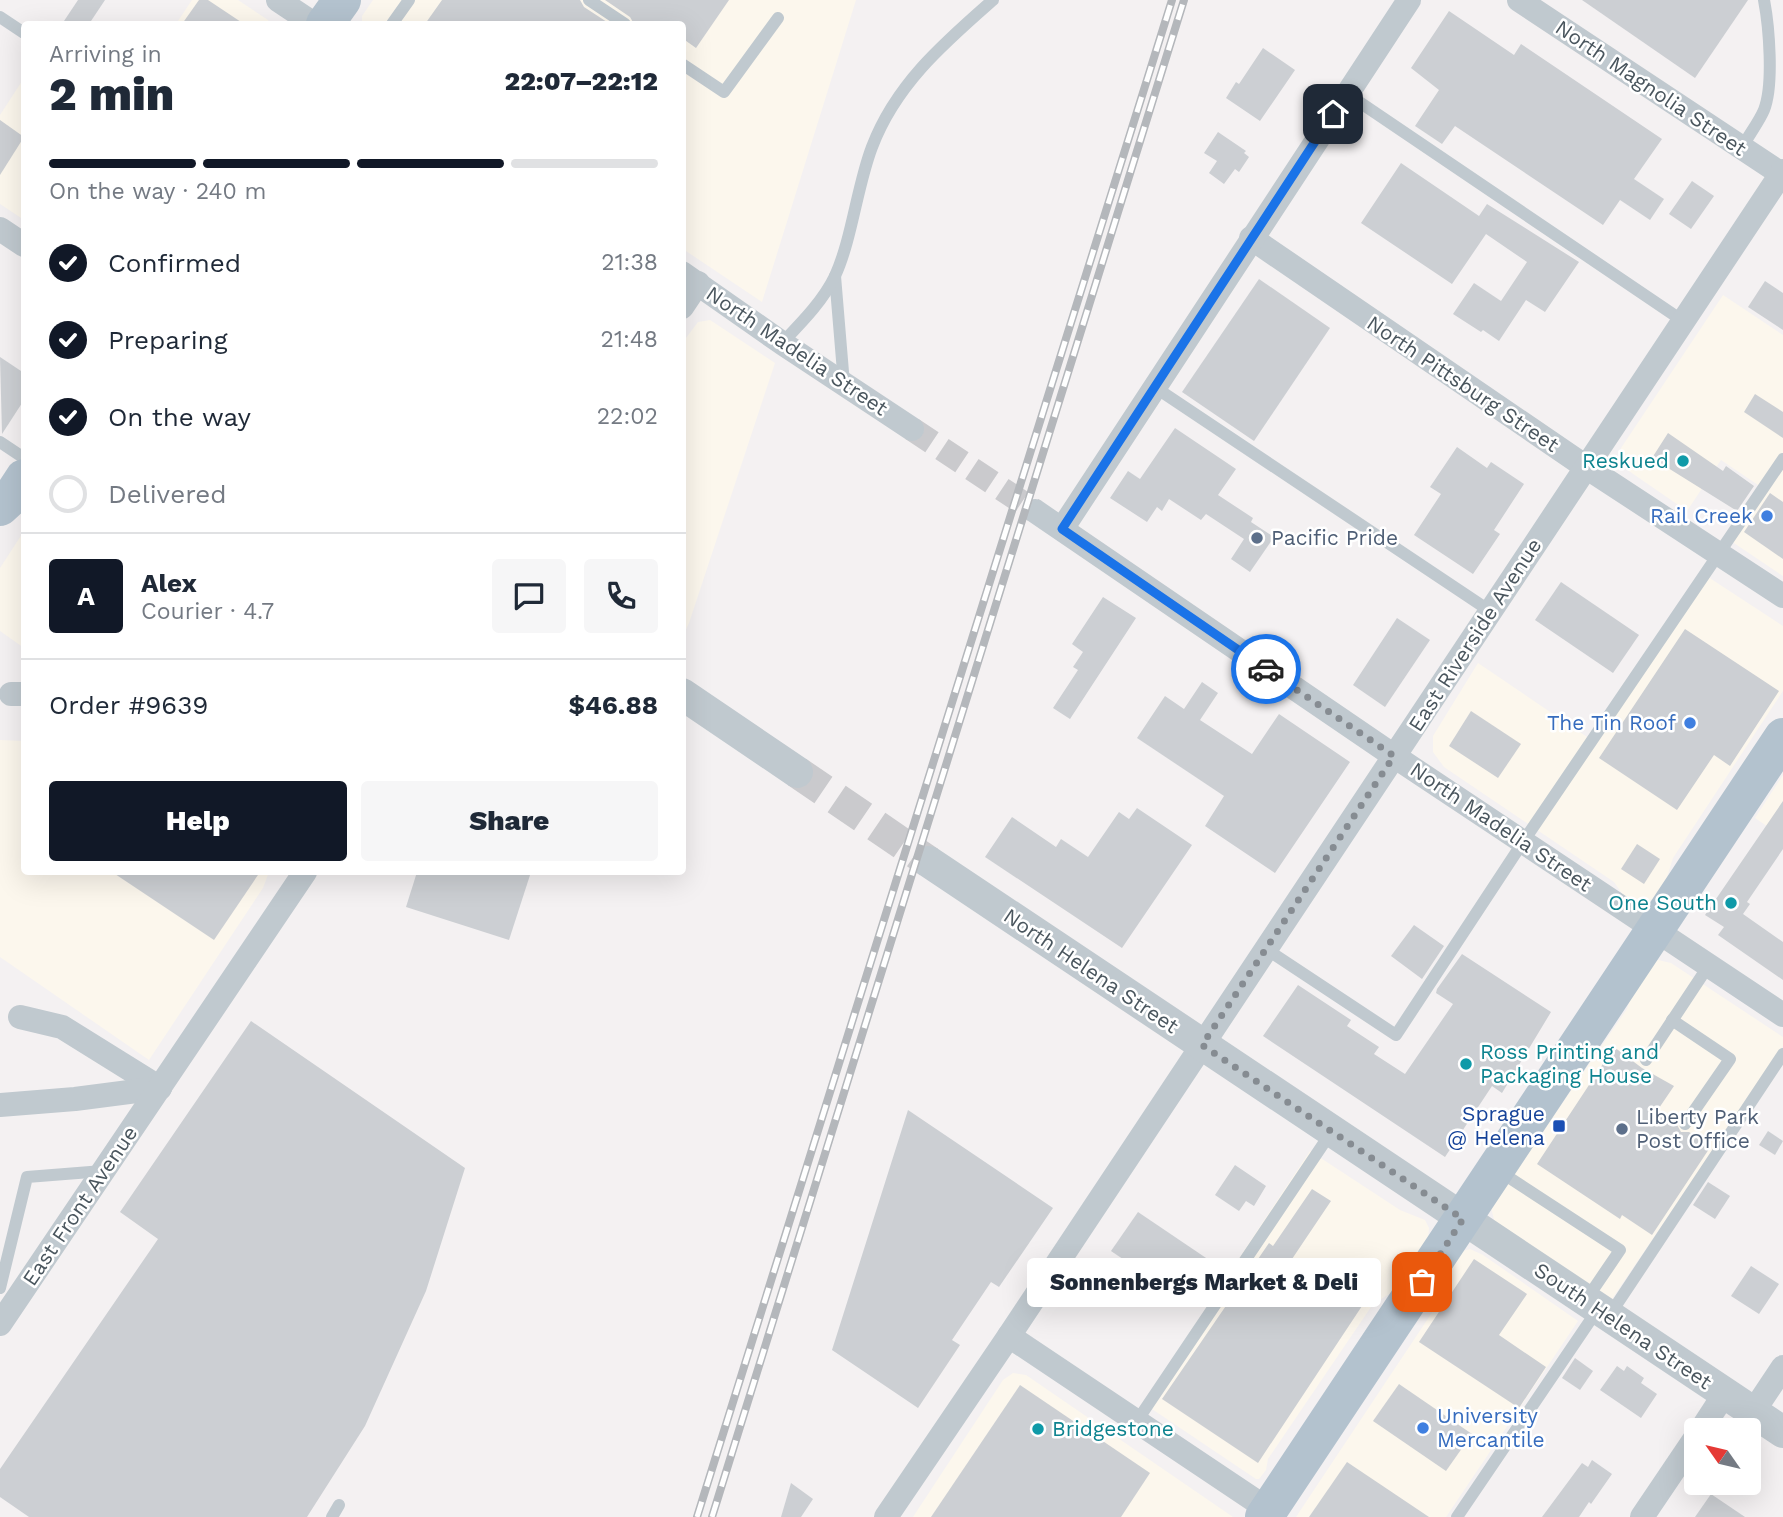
<!DOCTYPE html>
<meta charset="utf-8">
<style>
:root{--surface:#fff;--page:#f6f6f7;--text:#1f2937;--muted:#747a83;--line:#e0e1e3;--accent:#111827}
body{margin:0;font-family:"Work Sans",sans-serif;background:var(--page);color:var(--text);height:100vh;display:flex;flex-direction:column;font-size:26px;white-space:nowrap}
*{box-sizing:border-box;margin:0}
p{font-size:23px;color:var(--muted)}
.icon{flex:none;width:38px;height:38px;fill:none;stroke:currentColor;stroke-width:2;stroke-linecap:round;stroke-linejoin:round}
.map{position:relative;flex:1;overflow:hidden}
.sheet{position:absolute;left:21px;top:21px;width:665px;height:854px;display:flex;flex-direction:column;background:var(--surface);border-radius:7px;box-shadow:0 7px 28px #0002}
.sheet>*{flex:none}
.needle{width:46px;rotate:304deg}
.fabs{position:absolute;left:1684px;top:1418px;display:grid;gap:14px}
.fabs a{display:grid;place-items:center;width:77px;height:77px;border-radius:7px;background:var(--surface);box-shadow:0 7px 28px #0002;font-size:35px}
.pin{position:absolute;display:grid;place-items:center;width:60px;height:60px;color:#fff;margin:-30px;border-radius:14px;box-shadow:0 4px 10px #0006}
.courier{position:absolute;display:grid;place-items:center;width:70px;height:70px;margin:-35px;border:5px solid #1a73e8;border-radius:50%;background:#fff;color:#222;box-shadow:0 2px 9px #0007}
.bubble{position:absolute;height:49px;border-radius:7px;background:var(--surface);box-shadow:0 7px 28px #0002;font-size:23px;font-weight:800;line-height:49px;text-align:center}
.head em{font-style:normal;font-weight:800}
.head div{display:flex;flex-direction:column-reverse}
.head{display:flex;align-items:center;justify-content:space-between;height:119px;padding:0 28px}
h1{font-size:46px;font-weight:800;line-height:52px}
.bar{display:grid;grid-template-columns:repeat(4,1fr);gap:10px 7px;align-content:center;height:84px;padding:0 28px}
.bar i{height:9px;border-radius:5px;background:var(--line)}
.bar .on{background:var(--accent)}
.bar p{grid-column:span 4}
.line{display:flex;align-items:center;gap:18px;padding:0 28px;border-top:2px solid var(--line)}
.line div{flex:1}
.round{display:grid;place-items:center;flex:none;width:74px;height:74px;border-radius:7px;background:var(--page)}
ol{padding:0 28px;list-style:none}
li{display:flex;align-items:center;gap:21px;height:77px}
li p{margin-inline-start:auto}
li .icon{padding:7px;border-radius:50%;background:var(--accent);color:#fff;stroke-width:4}
li:last-child{color:var(--muted)}
li i{width:38px;height:38px;border:4px solid var(--line);border-radius:50%}
.button{display:flex;gap:14px;margin-top:auto;padding:14px 28px}
.button a{flex:1;height:80px;border-radius:7px;background:var(--accent);color:#fff;font-size:28px;font-weight:800;line-height:80px;text-align:center}
.button a+a{background:var(--page);color:var(--text)}
.map>svg:first-child{display:block}
.commercial{fill:#fcf7ed}
.building{fill:#cccfd3}
.lines{fill:none;stroke-linecap:round;stroke-linejoin:round}
.minor-tunnel{stroke:#cacacd;stroke-width:24;stroke-dasharray:24 12;stroke-linecap:butt}
.tertiary-tunnel{stroke:#cacacd;stroke-width:32;stroke-dasharray:32 16;stroke-linecap:butt}
.service{stroke:#c0c9cf;stroke-width:12}
.minor{stroke:#c0c9cf;stroke-width:24}
.tertiary{stroke:#c0c9cf;stroke-width:32}
.primary{stroke:#b3c2ce;stroke-width:38}
.rail-casing{stroke:#b4b7bb;stroke-width:8}
.rail{stroke:#fff;stroke-width:5;stroke-dasharray:16;stroke-linecap:butt}
.done{stroke:#868c92;stroke-width:7;stroke-dasharray:0 12.6}
.route{stroke:#1a73e8;stroke-width:9}
.culture-dot{fill:#0f9aa8;stroke:#fff;stroke-width:2.5}
.shop-dot{fill:#3f7fe0;stroke:#fff;stroke-width:2.5}
.service-dot{fill:#5c6f8a;stroke:#fff;stroke-width:2.5}
.transit-dot{fill:#1a4fb4;stroke:#fff;stroke-width:2.5}
.labels{text-anchor:middle;stroke-width:5;stroke-linejoin:round;paint-order:stroke}
.street-label{font-size:21px;fill:#4a565e;stroke:#fff}
.culture-label{font-size:21px;fill:#0d838f;stroke:#fff;text-anchor:end}
.shop-label{font-size:21px;fill:#366cbe;stroke:#fff;text-anchor:end}
.service-label{font-size:21px;fill:#4e5e75;stroke:#fff;text-anchor:start}
.transit-label{font-size:21px;fill:#164399;stroke:#fff;text-anchor:end}
</style>
<div class="map">
<svg width="1783" height="1517" viewBox="0 0 1783 1517">
<rect width="100%" height="100%" fill="#f4f1f2"/>
<g class="commercial">
<path d="M192 0H238L268 20 270 24H176Z"/>
<path d="M373 0H856L762 302 683 249 682 24H362V16Z"/>
<path d="M24 78V220L0 204V115Z"/>
<path d="M1723 295 1783 335V576L1728 539 1761 487 1721 460 1687 511 1626 469 1620 455 1621 448Z"/>
<path d="M710 320 775 363 689 623 683 636V342L698 322Z"/>
<path d="M24 531V648L0 631V568Z"/>
<path d="M1702 573 1783 626V691L1673 858 1667 877 1654 898 1647 903 1635 904 1623 895 1614 882 1444 767 1433 752V736L1478 663 1590 739Z"/>
<path d="M0 740 24 741V872H269L263 888 149 1060 0 957Z"/>
<path d="M1783 775V837L1755 818Z"/>
<path d="M1658 960 1671 963 1783 1037V1046L1612 1299 1499 1224 1494 1220 1491 1207 1627 1009 1634 987 1651 963Z"/>
<path d="M1310 1151 1400 1210 1425 1220 1429 1228 1428 1239 1394 1291 1373 1304 1268 1459 1266 1470 1259 1479H1256L1143 1403Z"/>
<path d="M1470 1249 1483 1255 1578 1321 1446 1517H1296L1441 1299 1445 1276 1463 1251Z"/>
<path d="M1013 1373 1026 1375 1233 1517H913L1003 1380Z"/>
</g>
<g class="building">
<path d="M78 0H105L89 24H62Z"/>
<path d="M199 0H208L244 24H182Z"/>
<path d="M442 0H580L584 7 610 24H425Z"/>
<path d="M605 0H729L696 48 682 38V24H634L630 17Z"/>
<path d="M1582 0H1748L1695 78Z"/>
<path d="M1449 11 1514 55 1521 44 1662 139 1634 179 1664 199 1650 220 1620 200 1603 225 1455 126 1442 144 1415 126 1439 90 1411 68Z"/>
<path d="M1263 48 1295 70 1260 121 1226 98 1236 82 1239 84Z"/>
<path d="M0 120 24 137 0 175Z"/>
<path d="M1218 132 1246 151 1244 153 1249 157 1239 172 1235 169 1224 184 1209 173 1217 161 1204 153Z"/>
<path d="M1401 163 1479 216 1487 204 1579 262 1545 312 1526 300 1499 341 1483 330 1481 332 1453 314 1474 283 1501 301 1527 262 1486 234 1452 284 1361 223Z"/>
<path d="M1692 181 1714 196 1691 229 1669 214Z"/>
<path d="M1259 279 1330 328 1254 441 1182 392Z"/>
<path d="M1765 281 1783 293V330L1748 307Z"/>
<path d="M0 357 24 373V400L2 434Z"/>
<path d="M1755 394 1783 412V438L1744 412Z"/>
<path d="M1175 428 1236 469 1218 495 1253 518 1251 522 1274 537 1250 572 1231 559 1244 539 1206 514 1201 520 1169 499 1162 511 1157 507 1147 522 1110 498 1128 471 1140 479Z"/>
<path d="M1668 433 1723 471 1726 466 1754 486 1737 511 1652 458Z"/>
<path d="M1457 447 1487 468 1491 462 1524 484 1494 530 1500 534 1473 574 1414 535 1441 494 1430 487Z"/>
<path d="M1770 493 1783 502V559L1744 532Z"/>
<path d="M1561 582 1639 635 1613 673 1535 620Z"/>
<path d="M1103 597 1136 618 1070 719 1053 708 1078 670 1073 667 1083 652 1072 644Z"/>
<path d="M1397 618 1430 640 1385 707 1353 685Z"/>
<path d="M1685 629 1779 691 1730 766 1714 755 1677 810 1599 758Z"/>
<path d="M1202 682 1218 693 1200 720 1252 754 1279 714 1350 762 1275 873 1205 826 1224 796 1137 738 1165 696 1184 709Z"/>
<path d="M1471 711 1521 744 1498 778 1449 746Z"/>
<path d="M1783 801V849L1747 902 1750 904 1743 914 1783 942V980L1718 935 1724 927 1705 915Z"/>
<path d="M1137 808 1192 845 1122 948 985 857 1012 817 1056 847 1061 839 1088 857 1119 812 1129 819Z"/>
<path d="M1637 844 1660 859 1644 884 1621 869Z"/>
<path d="M112 872H260L214 940Z"/>
<path d="M417 872H531L509 940 406 907Z"/>
<path d="M1414 925 1444 946 1422 979 1391 956Z"/>
<path d="M1462 954 1551 1012 1502 1093 1492 1086 1445 1157 1263 1036 1298 985 1351 1020 1347 1026 1379 1047 1374 1054 1405 1074 1453 1004 1436 993 1437 989Z"/>
<path d="M251 1021 465 1168 426 1291 365 1426 307 1517H29L0 1497V1469L158 1239 120 1212Z"/>
<path d="M1614 1047 1642 1068 1674 1086 1657 1111 1676 1123 1681 1132H1689L1711 1146 1652 1235 1622 1215 1620 1219 1537 1164Z"/>
<path d="M908 1110 1053 1208 999 1287 991 1282 952 1340 960 1345 918 1408 832 1350Z"/>
<path d="M1768 1131 1783 1141 1775 1155 1759 1145Z"/>
<path d="M1235 1165 1266 1186 1254 1206 1246 1201 1239 1211 1215 1195Z"/>
<path d="M1708 1182 1730 1196 1715 1219 1693 1205Z"/>
<path d="M1312 1189 1331 1201 1292 1259 1362 1306 1258 1463 1162 1399 1269 1243 1273 1246Z"/>
<path d="M1138 1212 1212 1262 1185 1301 1111 1251Z"/>
<path d="M1474 1259 1527 1294 1499 1335 1546 1367 1519 1408 1419 1342Z"/>
<path d="M1751 1266 1779 1284 1759 1314 1731 1296Z"/>
<path d="M1575 1358 1593 1371 1580 1390 1562 1378Z"/>
<path d="M1617 1366 1624 1371 1627 1366 1644 1378 1641 1383 1657 1394 1641 1418 1600 1390Z"/>
<path d="M1399 1384 1472 1434 1446 1471 1373 1421Z"/>
<path d="M1020 1385 1150 1473 1121 1517H931Z"/>
<path d="M1592 1460 1612 1474 1591 1504 1589 1502 1579 1517H1542L1582 1463 1588 1467Z"/>
<path d="M1347 1462 1429 1517H1309Z"/>
<path d="M791 1483 813 1499 801 1517H781Z"/>
<path d="M1711 1494 1745 1517H1695Z"/>
</g>
<g class="lines">
<path class="minor-tunnel" d="M912 429 1035 511"/>
<path class="tertiary-tunnel" d="M797 772 929 862"/>
<g class="service">
<path d="M589 0 625 24"/>
<path d="M0 17 24 33"/>
<path d="M392 24 409 0"/>
<path d="M682 64 724 92 778 18"/>
<path d="M1346 93 1683 321"/>
<path d="M1742 148C1748 136 1759 122 1764 110 1774 85 1769 26 1764 0"/>
<path d="M835 276 844 384"/>
<path d="M782 343C801 323 823 301 835 276 852 239 857 186 872 147 896 84 944 43 993 0"/>
<path d="M1156 388 1490 611"/>
<path d="M0 442 24 458"/>
<path d="M1266 949 1396 1035 1523 842 1783 459"/>
<path d="M1672 1020 1730 1059 1685 1124"/>
<path d="M1646 1060 1709 965"/>
<path d="M1499 1171 1620 1250 1586 1300"/>
<path d="M0 1288 27 1177 103 1171"/>
<path d="M1609 1316 1783 1054"/>
<path d="M1137 1421 1332 1131"/>
<path d="M332 1517 339 1505"/>
<path d="M1457 1517 1598 1309"/>
</g>
<g class="minor">
<path d="M278 0 314 24"/>
<path d="M1519 0 1783 175"/>
<path d="M0 229 24 245"/>
<path d="M1251 238 1586 467 1783 596"/>
<path d="M682 273 782 343 912 429"/>
<path d="M682 307 698 283"/>
<path d="M1035 511 1394 756 1783 1015"/>
<path d="M1062 529 1409 0"/>
<path d="M11 694H24"/>
<path d="M20 1017 62 1027 160 1088"/>
<path d="M0 1105 75 1099 160 1088"/>
<path d="M0 1324 305 872"/>
<path d="M1009 1336 1269 1510"/>
<path d="M1753 1412 1783 1367"/>
<path d="M1701 1430 1725 1393"/>
<path d="M886 1517 1009 1336 1783 171"/>
<path d="M1642 1517 1696 1437"/>
</g>
<g class="tertiary">
<path d="M682 694 797 772"/>
<path d="M929 862 1783 1432"/>
</g>
<g class="primary">
<path d="M325 24 342 0"/>
<path d="M0 507 13 495 24 478"/>
<path d="M1264 1517 1783 737"/>
</g>
<defs>
<g id="rail">
<path d="M697 1517 1172 0"/>
<path d="M712 1517 1184 0"/>
</g>
</defs>
<use href="#rail" class="rail-casing"/>
<use href="#rail" class="rail"/>
</g>
<g class="lines">
<path class="done" d="M1266 669 1394 756 1202 1045 1463 1219 1422 1282"/>
<path class="route" d="M1266 669 1062 529 1333 114"/>
</g>
<g class="culture-dot">
<circle cx="1683" cy="461" r="7"/>
<circle cx="1731" cy="903" r="7"/>
<circle cx="1466" cy="1064" r="7"/>
<circle cx="1038" cy="1429" r="7"/>
</g>
<g class="shop-dot">
<circle cx="1767" cy="516" r="7"/>
<circle cx="1690" cy="723" r="7"/>
<circle cx="1423" cy="1428" r="7"/>
</g>
<g class="service-dot">
<circle cx="1257" cy="538" r="7"/>
<circle cx="1622" cy="1129" r="7"/>
</g>
<rect class="transit-dot" x="1552" y="1119" width="14" height="14" rx="3.5"/>
<g class="labels">
<g class="street-label">
<text transform="translate(1651 88) rotate(34)" y="7">North Magnolia Street</text>
<text transform="translate(797 351) rotate(34)" y="7">North Madelia Street</text>
<text transform="translate(1463 384) rotate(34)" y="7">North Pittsburg Street</text>
<text transform="translate(1475 635) rotate(-57)" y="7">East Riverside Avenue</text>
<text transform="translate(1501 827) rotate(34)" y="7">North Madelia Street</text>
<text transform="translate(1091 971) rotate(34)" y="7">North Helena Street</text>
<text transform="translate(80 1206) rotate(-56)" y="7">East Front Avenue</text>
<text transform="translate(1623 1326) rotate(34)" y="7">South Helena Street</text>
</g>
<g class="culture-label">
<text x="1669" y="468">Reskued</text>
<text x="1717" y="910">One South</text>
<text x="1480" y="1059" text-anchor="start">Ross Printing and<tspan x="1480" dy="24">Packaging House</tspan></text>
<text x="1052" y="1436" text-anchor="start">Bridgestone</text>
</g>
<g class="shop-label">
<text x="1753" y="523">Rail Creek</text>
<text x="1676" y="730">The Tin Roof</text>
<text x="1437" y="1423" text-anchor="start">University<tspan x="1437" dy="24">Mercantile</tspan></text>
</g>
<g class="service-label">
<text x="1271" y="545">Pacific Pride</text>
<text x="1636" y="1124">Liberty Park<tspan x="1636" dy="24">Post Office</tspan></text>
</g>
<g class="transit-label">
<text x="1545" y="1121">Sprague<tspan x="1545" dy="24">@ Helena</tspan></text>
</g>
</g>
</svg>
<div class="fabs">
<a><svg class="needle" viewBox="-14 -14 28 28"><path d="M0-13l5 13h-10z" fill="#e53935"/><path d="M0 13l5-13h-10z" fill="#747a83"/></svg></a>
</div>
<div class="pin" style="left:1422px;top:1282px;background:#ea580c"><svg class="icon" aria-label="bag" viewBox="0 0 24 24"><path d="M5 8h14l-1 12H6zM9 8a3 3 0 0 1 6 0"/></svg></div>
<div class="pin" style="left:1333px;top:114px;background:#1f2937"><svg class="icon" aria-label="home" viewBox="0 0 24 24"><path d="M3 11l9-7 9 7M6 9v11h12V9"/></svg></div>
<div class="courier" style="left:1266px;top:669px"><svg class="icon" aria-label="car" viewBox="0 0 24 24"><path d="M5 17H2v-5l4-1 3-4h7l3 4 3 1v5h-3M9 17h6M6 11h13"/><circle cx="7" cy="17" r="2"/><circle cx="17" cy="17" r="2"/></svg></div>
<div class="bubble" style="left:1027px;top:1258px;width:354px">Sonnenbergs Market &amp; Deli</div>
<section class="sheet">
<div class="head"><div><h1>2 min</h1><p>Arriving in</p></div><em>22:07–22:12</em></div>
<div class="bar"><i class="on"></i><i class="on"></i><i class="on"></i><i></i><p>On the way · 240 m</p></div>
<ol>
<li><svg class="icon" aria-label="check" viewBox="0 0 24 24"><path d="M5 12l5 5 9-10"/></svg>Confirmed<p>21:38</p></li>
<li><svg class="icon" aria-label="check" viewBox="0 0 24 24"><path d="M5 12l5 5 9-10"/></svg>Preparing<p>21:48</p></li>
<li><svg class="icon" aria-label="check" viewBox="0 0 24 24"><path d="M5 12l5 5 9-10"/></svg>On the way<p>22:02</p></li>
<li><i></i>Delivered</li>
</ol>
<div class="line" style="height:126px"><b class="round" style="background:var(--accent);color:#fff">A</b><div><b>Alex</b><p>Courier · 4.7</p></div><a class="round"><svg class="icon" aria-label="chat" viewBox="0 0 24 24"><path d="M4 5h16v11H9l-5 4z"/></svg></a><a class="round"><svg class="icon" aria-label="phone" viewBox="0 0 24 24"><path d="M5 4h4l2 5-3 2q2 4 5 5l2-3 5 2v4C11 20 4 13 5 4z"/></svg></a></div>
<div class="line" style="height:91px"><div>Order #9639</div><b>$46.88</b></div>
<div class="button"><a>Help</a><a>Share</a></div>
</section>
</div>
